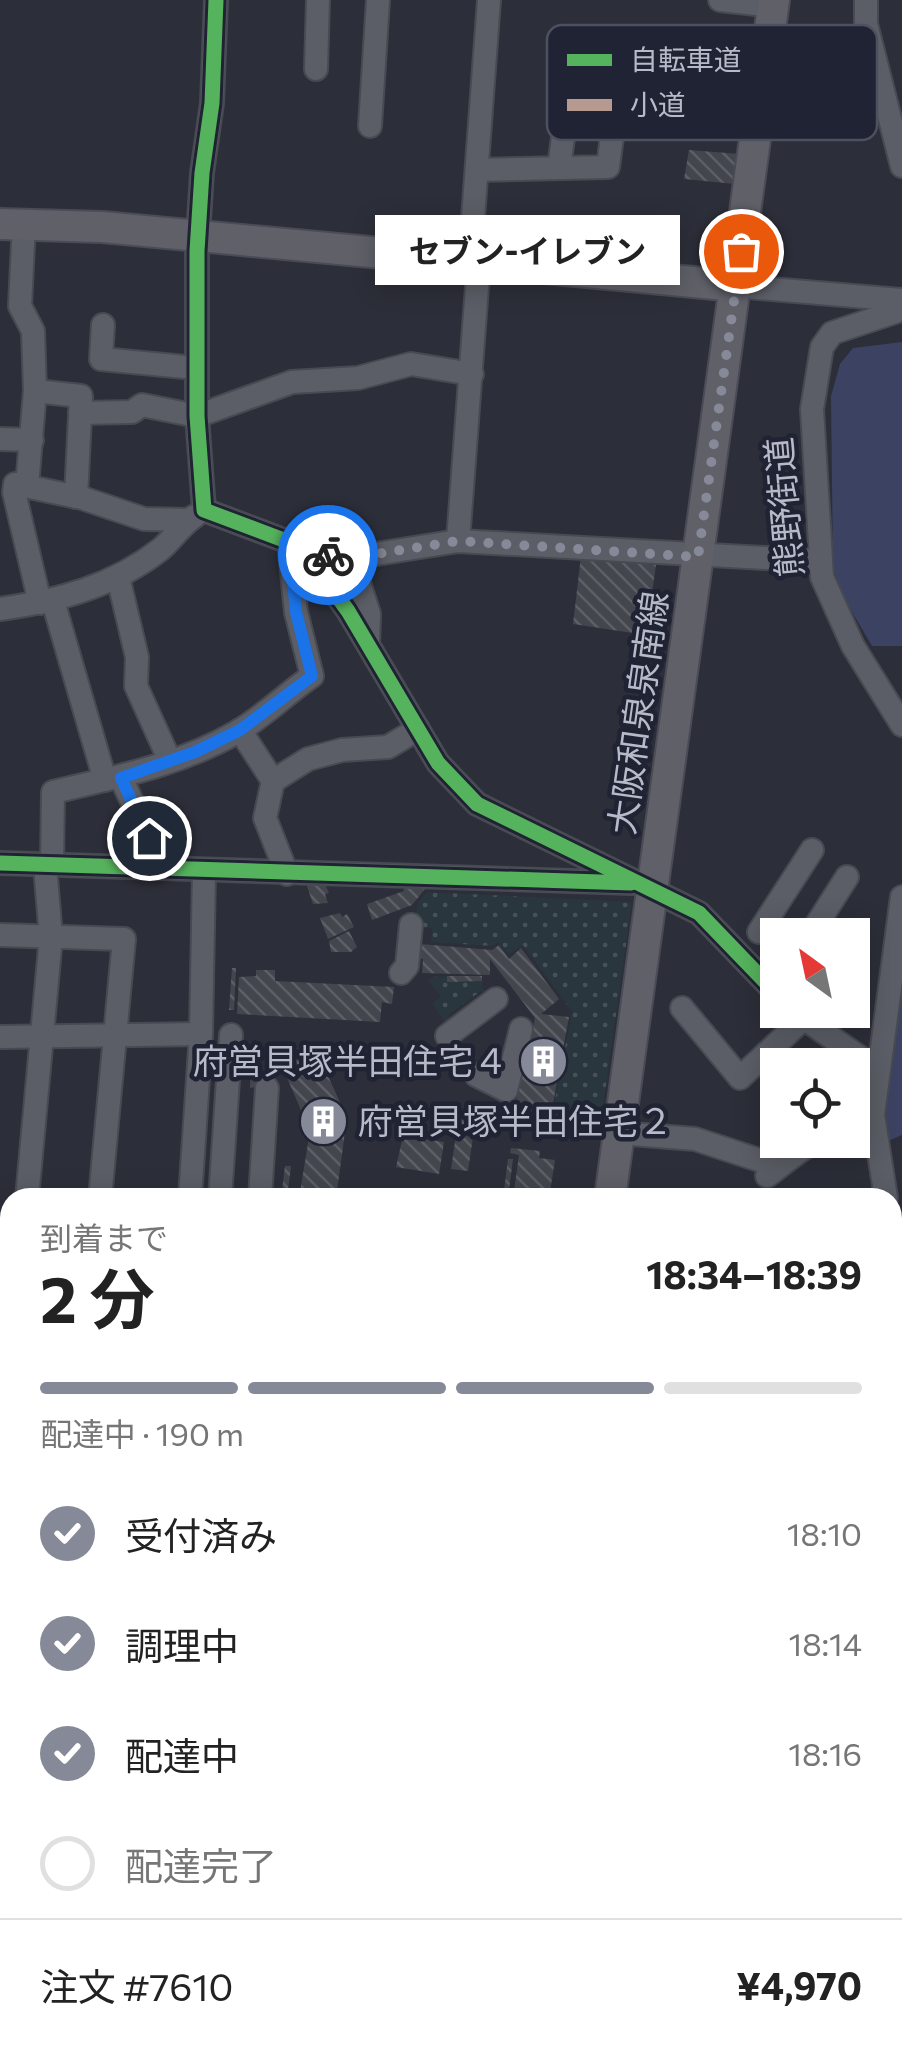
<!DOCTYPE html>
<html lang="ja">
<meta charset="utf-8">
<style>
:root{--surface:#fff;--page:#f6f6f6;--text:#222;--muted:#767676;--line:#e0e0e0;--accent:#868997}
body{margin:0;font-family:Commissioner,"Noto Sans JP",sans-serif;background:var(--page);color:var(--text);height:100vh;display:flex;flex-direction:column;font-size:38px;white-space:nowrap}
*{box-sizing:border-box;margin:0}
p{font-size:32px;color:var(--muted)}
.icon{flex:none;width:55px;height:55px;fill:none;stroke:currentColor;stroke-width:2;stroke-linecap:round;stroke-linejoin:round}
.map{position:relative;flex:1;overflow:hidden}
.panel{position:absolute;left:0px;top:1188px;width:902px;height:882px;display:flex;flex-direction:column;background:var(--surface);border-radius:30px 30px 0 0;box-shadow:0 5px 25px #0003}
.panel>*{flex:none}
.needle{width:65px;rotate:327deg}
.tools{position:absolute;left:760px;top:918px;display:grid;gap:20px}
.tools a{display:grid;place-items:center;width:110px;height:110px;border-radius:0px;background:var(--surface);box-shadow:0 5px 25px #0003;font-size:50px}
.pin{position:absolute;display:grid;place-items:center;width:85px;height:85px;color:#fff;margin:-42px;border:5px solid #fff;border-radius:50%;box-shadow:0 2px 10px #0007}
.courier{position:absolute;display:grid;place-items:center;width:100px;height:100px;margin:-50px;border:8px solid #1a73e8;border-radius:50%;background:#fff;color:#222;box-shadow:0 2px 12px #0007}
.bubble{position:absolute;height:70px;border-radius:0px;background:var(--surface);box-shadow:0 5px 25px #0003;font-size:32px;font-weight:700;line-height:70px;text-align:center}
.headline em{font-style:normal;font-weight:700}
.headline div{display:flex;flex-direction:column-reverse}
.headline{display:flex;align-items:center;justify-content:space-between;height:170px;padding:0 40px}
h1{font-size:65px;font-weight:700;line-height:75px}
.bar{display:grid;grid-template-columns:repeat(4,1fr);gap:15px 10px;align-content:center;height:120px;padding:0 40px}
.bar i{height:12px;border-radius:8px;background:var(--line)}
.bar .selected{background:var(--accent)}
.bar p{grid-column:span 4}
.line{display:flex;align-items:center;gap:25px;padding:0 40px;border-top:2px solid var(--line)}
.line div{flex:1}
ol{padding:0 40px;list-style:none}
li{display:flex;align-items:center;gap:30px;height:110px}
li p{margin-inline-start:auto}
li .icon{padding:10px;border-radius:50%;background:var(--accent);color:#fff;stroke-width:4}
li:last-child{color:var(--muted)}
li i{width:55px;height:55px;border:5px solid var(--line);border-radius:50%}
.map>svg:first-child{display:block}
.grass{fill:url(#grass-dots)}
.water{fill:#3c4362}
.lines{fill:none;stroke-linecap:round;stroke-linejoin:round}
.stream{stroke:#3c4362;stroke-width:5}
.building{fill:url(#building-back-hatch)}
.minor-casing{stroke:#484a52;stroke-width:26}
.major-casing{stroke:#4a4b56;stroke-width:34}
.minor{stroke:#5c5e67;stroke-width:22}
.major{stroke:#5f6068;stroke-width:30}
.quiet{stroke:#b69a8f;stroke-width:12;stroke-dasharray:25 12;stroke-linecap:butt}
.cycleway-casing{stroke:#202333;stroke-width:21}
.cycleway{stroke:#56b35d;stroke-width:15}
.done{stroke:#868997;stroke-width:10;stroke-dasharray:0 18}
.route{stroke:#1a73e8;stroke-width:12}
.labels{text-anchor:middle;stroke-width:9;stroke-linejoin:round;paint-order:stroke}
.street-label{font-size:35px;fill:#b7bac9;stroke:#202333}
.poi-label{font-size:35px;fill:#b7bac9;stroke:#202333;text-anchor:end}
.key{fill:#202333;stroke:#4d5060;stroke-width:2.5}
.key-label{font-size:28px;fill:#b7bac9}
</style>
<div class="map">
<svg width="902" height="2069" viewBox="0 0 902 2069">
<defs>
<pattern id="grass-dots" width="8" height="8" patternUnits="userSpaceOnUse" patternTransform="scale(2.5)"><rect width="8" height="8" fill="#29363e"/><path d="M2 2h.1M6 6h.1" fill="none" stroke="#465159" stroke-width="1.8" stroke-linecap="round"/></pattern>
<pattern id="building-back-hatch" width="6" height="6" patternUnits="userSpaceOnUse" patternTransform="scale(2.5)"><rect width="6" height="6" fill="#44464e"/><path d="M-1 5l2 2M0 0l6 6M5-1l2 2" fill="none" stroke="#5d5f66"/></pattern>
</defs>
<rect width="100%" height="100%" fill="#2c2e39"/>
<g class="grass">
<path d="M427 892 632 902 600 1127 551 1121 572 1011 523 945 509 954 498 942 492 946 431 942 432 928 413 927 418 902Z"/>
<path d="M447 976 448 982 482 981V988L490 997 481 991 448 1015 454 1023 447 1026 433 1004 441 996 428 981 432 977Z"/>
</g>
<g class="water">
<path d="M902 342V646H872L845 600 833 569 831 396 840 364 853 348Z"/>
<path d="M902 984V1135L881 1144Z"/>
<path d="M53 2060H177V2069H51Z"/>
</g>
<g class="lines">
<g class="stream">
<path d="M892 1639 902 1657"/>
<path d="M0 1802 10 1803"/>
<path d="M899 1943 902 1731"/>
<path d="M900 1951 902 1959"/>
<path d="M892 1959 902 1975"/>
</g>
</g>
<g class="building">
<path d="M689 150 740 154 735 184 684 179Z"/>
<path d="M581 556 656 565 646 635 573 624Z"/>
<path d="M305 880H323L329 893 325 894 328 903 313 904Z"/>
<path d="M403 884H429L412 905 372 920 367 904 404 891Z"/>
<path d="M340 913 342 917 347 914 354 927 328 939 320 918Z"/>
<path d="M349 931 357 947 351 952H331L329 941Z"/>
<path d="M420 944 492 950 499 945 509 959 521 948 559 999 541 1014 569 1017 552 1109 541 1108 537 1112 515 1106 535 1018 490 959V975L422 973 423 959 417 958Z"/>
<path d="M232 968H236L234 1010H229Z"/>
<path d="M256 970H275V981L394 987 392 1004 382 1002 380 1022 237 1014 239 977 256 976Z"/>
<path d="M447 976H482V981L447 982Z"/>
<path d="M315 1048 345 1113 336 1117 340 1124 346 1125 336 1198H299L310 1131 279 1059H271V1050Z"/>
<path d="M257 1052 255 1087 250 1088 251 1053Z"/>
<path d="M452 1110 470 1123 467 1131 448 1114Z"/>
<path d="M456 1135 473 1137 468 1171 451 1169Z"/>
<path d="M403 1136 444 1142 439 1174 396 1167Z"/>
<path d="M511 1148 540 1151 539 1158 555 1160 549 1198H513L519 1155 510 1153Z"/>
<path d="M508 1159H513L508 1198H503Z"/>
<path d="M285 1166H291L287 1198H281Z"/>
<path d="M233 2060H333L332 2069H232Z"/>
</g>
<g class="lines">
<defs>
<g id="minor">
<path d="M216 0 212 103 202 173 197 251V416L204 510 289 542 306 553 348 611 438 763 477 804 699 913 778 995"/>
<path d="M720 0 773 6"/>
<path d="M866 0V24L902 166"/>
<path d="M316 69 318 0"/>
<path d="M370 126 378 0"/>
<path d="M477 170 608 167 617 98 576 91 568 99 559 168"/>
<path d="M24 223 20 306 33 331 35 391 27 486"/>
<path d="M470 259 489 0"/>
<path d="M736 286 902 300"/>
<path d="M895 312 832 333 822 347 812 409 822 577 853 646 902 725"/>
<path d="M103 325 101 359 196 368"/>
<path d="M35 391 81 396 76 497"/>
<path d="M80 413 132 412 142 405 197 416 292 382 358 378 411 364 472 374"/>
<path d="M0 439 32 440"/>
<path d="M458 541 479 260"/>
<path d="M306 553 351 558 458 541 820 561"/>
<path d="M351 558 369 614 368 644"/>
<path d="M118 577 137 657 136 686 170 761"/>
<path d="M53 601 105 780"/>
<path d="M40 603 14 492 15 484 82 498 144 519 189 520"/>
<path d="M0 609C58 601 114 586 161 549 173 539 181 525 195 516"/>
<path d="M240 730 273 781"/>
<path d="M121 778 163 868"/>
<path d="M0 863 633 883"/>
<path d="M52 866 53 792C116 777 180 765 237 732 263 717 287 693 312 676L296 612 289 542"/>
<path d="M287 874 265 818 273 781 308 759 342 750 388 747 418 729"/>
<path d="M759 932 812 850"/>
<path d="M0 935 124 939 100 1198"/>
<path d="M810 935 847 877"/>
<path d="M401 973 407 966 411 925"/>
<path d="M682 1008 740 1078 802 1020"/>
<path d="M792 1010 878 1070"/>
<path d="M447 1036 496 999"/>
<path d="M0 1037 201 1034"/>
<path d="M476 1075 506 1090 521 1029"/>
<path d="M619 1133 695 1139 765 1162"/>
<path d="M767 1176C781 1166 806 1144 819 1140"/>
<path d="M27 1198 51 937 45 866"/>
<path d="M190 1198 201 1034 204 872"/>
<path d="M220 1198 231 1035"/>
<path d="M260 1198 267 1088"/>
<path d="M886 1198 873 1115 902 897"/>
<path d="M0 1225 10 1226"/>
<path d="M892 1231 902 1281"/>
<path d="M0 1275 10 1277"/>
<path d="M892 1305 902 1312"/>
<path d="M892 1416 902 1418"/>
<path d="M892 1506 902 1477"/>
<path d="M0 1651 10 1653"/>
<path d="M892 1665 902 1668"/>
<path d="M0 1706 10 1708"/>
<path d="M0 1859 10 1862"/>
<path d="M34 2069 36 2060"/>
<path d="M723 2069 725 2060"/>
</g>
<g id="major">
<path d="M0 224 102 227 736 286"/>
<path d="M610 1198 774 0"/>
<path d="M490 2069 492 2060"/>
</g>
</defs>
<use href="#minor" class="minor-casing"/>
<use href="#major" class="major-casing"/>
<use href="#minor" class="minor"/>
<use href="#major" class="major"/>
<path class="quiet" d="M892 1946 902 1948"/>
<defs>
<g id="cycleway">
<path d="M216 0 212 103 202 173 197 251V416L204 510 289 542 306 553 348 611 438 763 477 804 699 913 778 995"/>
<path d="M0 863 631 883"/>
</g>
</defs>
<use href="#cycleway" class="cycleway-casing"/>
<use href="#cycleway" class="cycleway"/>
</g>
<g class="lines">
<path class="done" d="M328 555 351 558 458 541 698 557 741 251"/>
<path class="route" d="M149 838 121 778 195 752 240 730 312 676 296 612 289 542 306 553 328 555"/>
</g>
<defs>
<symbol id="building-disc" viewBox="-11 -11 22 22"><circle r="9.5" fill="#868997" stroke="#202333"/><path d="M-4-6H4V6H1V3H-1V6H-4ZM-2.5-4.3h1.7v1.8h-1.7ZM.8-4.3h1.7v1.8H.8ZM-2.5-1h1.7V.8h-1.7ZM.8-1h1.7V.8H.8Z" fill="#fff"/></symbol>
</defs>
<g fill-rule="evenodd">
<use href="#building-disc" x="516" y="1034" width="55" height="55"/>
<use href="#building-disc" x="296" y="1094" width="55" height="55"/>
</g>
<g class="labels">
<g class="street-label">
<text transform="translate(785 507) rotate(-95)" y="12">熊野街道</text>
<text transform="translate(639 713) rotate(-82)" y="12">大阪和泉泉南線</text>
</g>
<g class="poi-label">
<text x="508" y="1074">府営貝塚半田住宅４</text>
<text x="358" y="1134" text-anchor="start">府営貝塚半田住宅２</text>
</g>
</g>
<rect x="547" y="25" width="330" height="115" rx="15" class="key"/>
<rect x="567" y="54" width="45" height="12" fill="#56b35d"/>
<rect x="567" y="99" width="45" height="12" fill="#b69a8f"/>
<g class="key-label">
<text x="630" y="70">自転車道</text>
<text x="630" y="115">小道</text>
</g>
</svg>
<div class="tools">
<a><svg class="needle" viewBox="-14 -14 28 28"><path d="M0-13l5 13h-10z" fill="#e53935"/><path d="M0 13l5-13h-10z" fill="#767676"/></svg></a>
<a><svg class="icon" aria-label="locate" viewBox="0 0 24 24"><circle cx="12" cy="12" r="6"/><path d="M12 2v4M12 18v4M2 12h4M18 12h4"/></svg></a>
</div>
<div class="pin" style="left:741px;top:251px;background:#ea580c"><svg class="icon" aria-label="bag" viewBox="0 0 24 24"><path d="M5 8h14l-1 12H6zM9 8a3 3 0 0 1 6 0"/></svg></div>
<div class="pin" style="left:149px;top:838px;background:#1f2937"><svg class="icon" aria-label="home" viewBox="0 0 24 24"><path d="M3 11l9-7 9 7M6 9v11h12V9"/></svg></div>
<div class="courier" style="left:328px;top:555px"><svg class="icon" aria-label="bike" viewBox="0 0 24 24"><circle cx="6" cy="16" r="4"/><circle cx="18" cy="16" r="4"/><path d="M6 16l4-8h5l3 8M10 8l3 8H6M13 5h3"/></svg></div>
<div class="bubble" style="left:375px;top:215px;width:305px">セブン-イレブン</div>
<section class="panel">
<div class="headline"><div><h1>2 分</h1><p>到着まで</p></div><em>18:34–18:39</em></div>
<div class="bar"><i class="selected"></i><i class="selected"></i><i class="selected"></i><i></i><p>配達中 · 190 m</p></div>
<ol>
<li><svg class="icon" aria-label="check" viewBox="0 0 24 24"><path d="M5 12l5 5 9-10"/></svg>受付済み<p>18:10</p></li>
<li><svg class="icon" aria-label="check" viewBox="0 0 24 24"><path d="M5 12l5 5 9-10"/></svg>調理中<p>18:14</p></li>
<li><svg class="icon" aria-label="check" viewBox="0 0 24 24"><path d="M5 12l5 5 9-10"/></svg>配達中<p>18:16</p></li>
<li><i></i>配達完了</li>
</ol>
<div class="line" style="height:130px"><div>注文 #7610</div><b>¥4,970</b></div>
</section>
</div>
